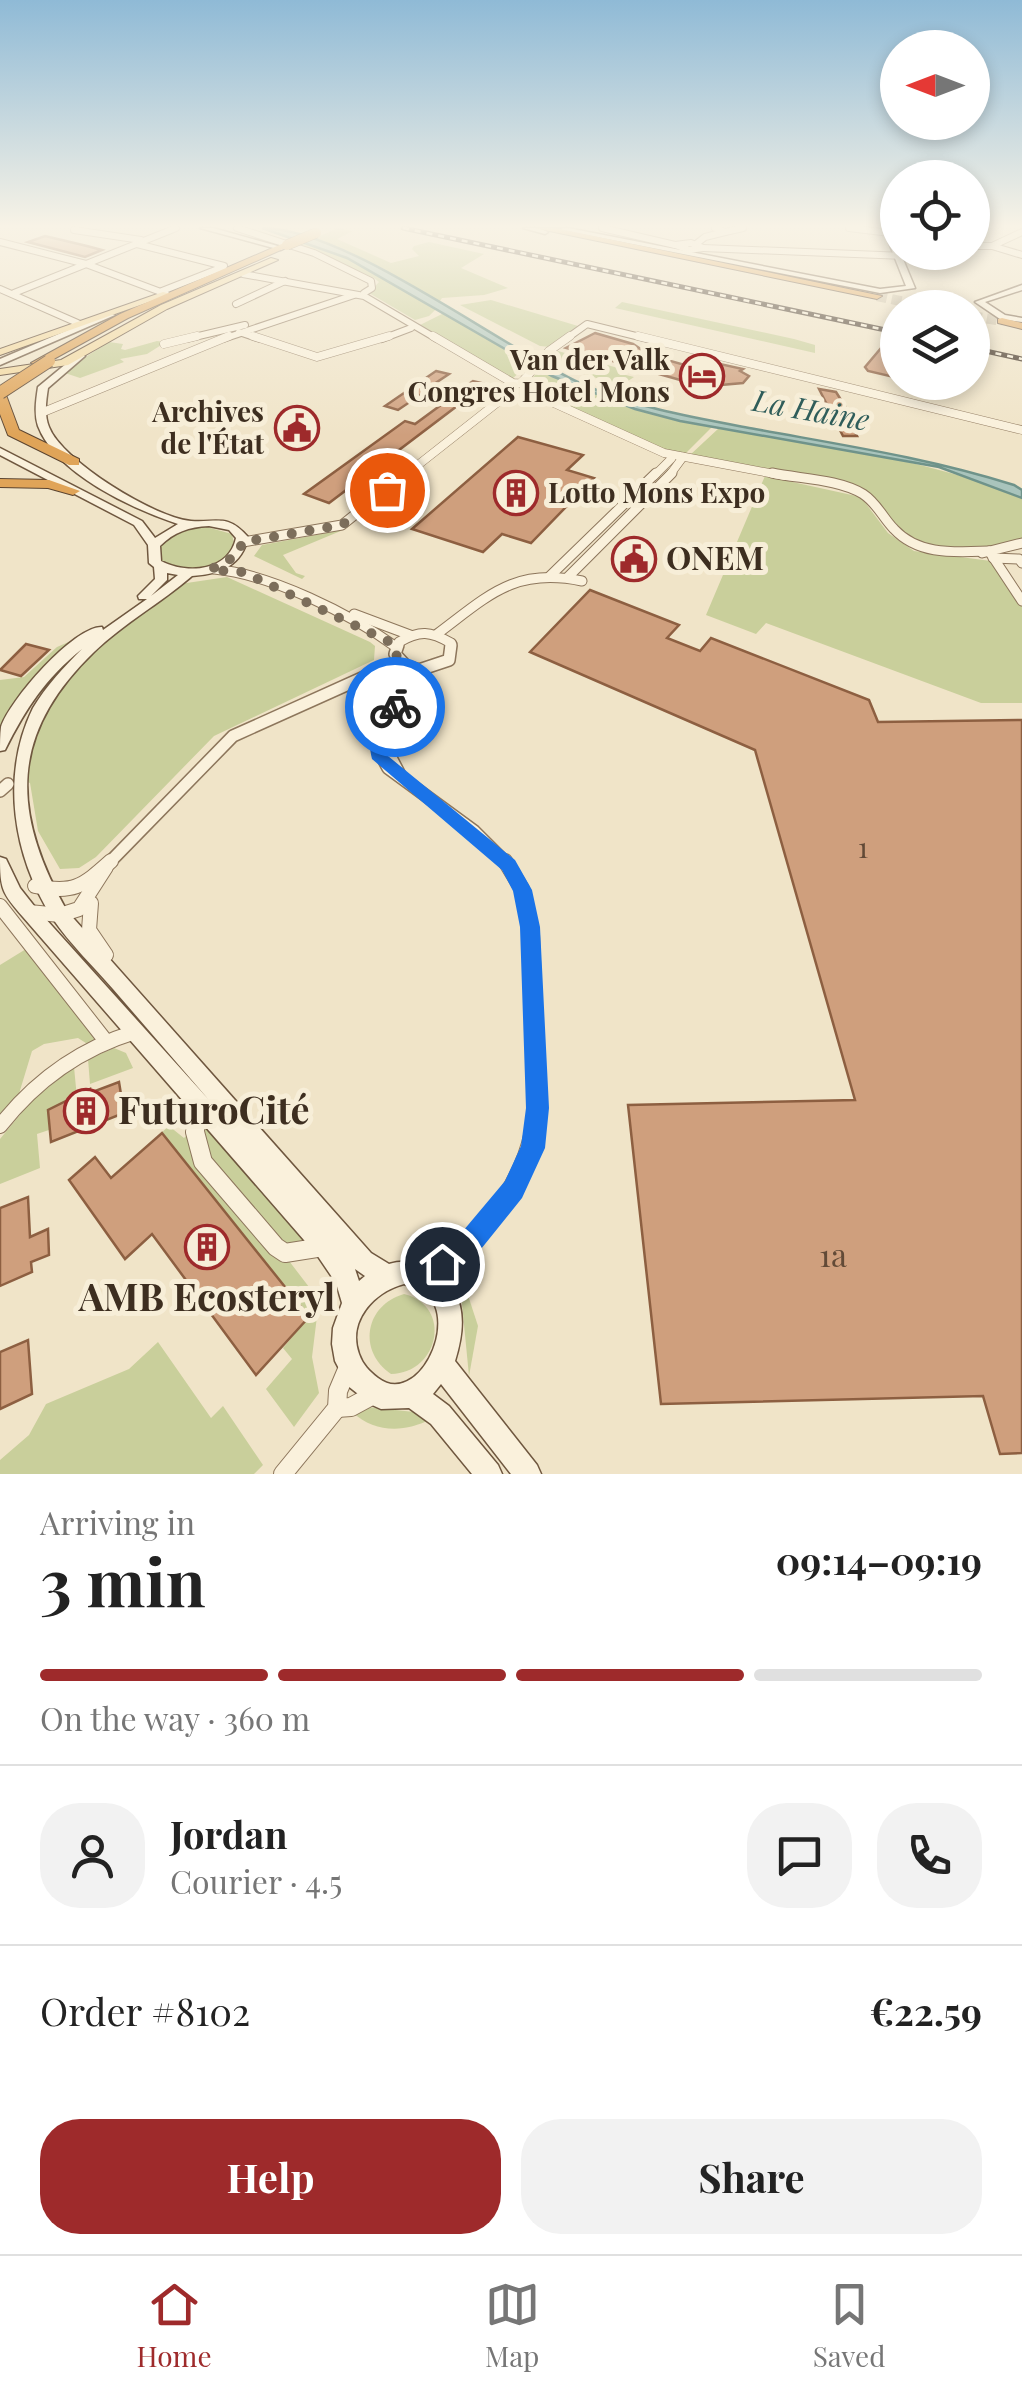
<!DOCTYPE html>
<meta charset="utf-8">
<style>
:root{--surface:#fff;--page:#f2f2f2;--text:#222;--muted:#767676;--line:#e0e0e0;--accent:#9e2a2b}
body{margin:0;font-family:"Playfair Display",serif;background:var(--page);color:var(--text);height:100vh;display:flex;flex-direction:column;font-size:38px;white-space:nowrap}
*{box-sizing:border-box;margin:0}
p{font-size:32px;color:var(--muted)}
.icon{flex:none;width:55px;height:55px;fill:none;stroke:currentColor;stroke-width:2;stroke-linecap:round;stroke-linejoin:round}
.map{position:relative;height:1474px;overflow:hidden}
.drawer{display:flex;flex-direction:column;background:var(--surface);flex:1}
.drawer>*{flex:none}
.needle{width:65px;rotate:270deg}
.buttons{position:absolute;left:880px;top:30px;display:grid;gap:20px}
.buttons a{display:grid;place-items:center;width:110px;height:110px;border-radius:50%;background:var(--surface);box-shadow:0 5px 15px #0003;font-size:50px}
.pin{position:absolute;display:grid;place-items:center;width:85px;height:85px;color:#fff;margin:-42px;border:5px solid #fff;border-radius:50%;box-shadow:0 2px 10px #0007}
.courier{position:absolute;display:grid;place-items:center;width:100px;height:100px;margin:-50px;border:8px solid #1a73e8;border-radius:50%;background:#fff;color:#222;box-shadow:0 2px 12px #0007}
.head em{font-style:normal;font-weight:700}
.head div{display:flex;flex-direction:column-reverse}
.head{display:flex;align-items:center;justify-content:space-between;height:170px;padding:0 40px}
h1{font-size:65px;font-weight:700;line-height:75px}
.bar{display:grid;grid-template-columns:repeat(4,1fr);gap:15px 10px;align-content:center;height:120px;padding:0 40px}
.bar i{height:12px;border-radius:8px;background:var(--line)}
.bar .current{background:var(--accent)}
.bar p{grid-column:span 4}
.line{display:flex;align-items:center;gap:25px;padding:0 40px;border-top:2px solid var(--line)}
.line div{flex:1}
.round{display:grid;place-items:center;flex:none;width:105px;height:105px;border-radius:40px;background:var(--page)}
.action{display:flex;gap:20px;margin-top:auto;padding:20px 40px}
.action a{flex:1;height:115px;border-radius:40px;background:var(--accent);color:#fff;font-size:40px;font-weight:700;line-height:115px;text-align:center}
.action a+a{background:var(--page);color:var(--text)}
.tabs{display:flex;justify-content:space-around;align-items:center;height:140px;border-top:2px solid var(--line);background:var(--surface);font-size:28px;color:var(--muted)}
.tabs a{display:grid;justify-items:center;gap:5px}
.tabs .current{color:var(--accent)}
.map>svg:first-child{display:block}
.green{fill:#c9cf9b}
.water{fill:#a9c4bc;stroke:#6f938a;stroke-width:2.5}
.building{fill:#cf9f7d;stroke:#8d5f41;stroke-width:2.5}
.lines{fill:none;stroke-linecap:round;stroke-linejoin:round}
.highway-tunnel{stroke:#ccc0a6;stroke-width:10;stroke-dasharray:10 5;stroke-linecap:butt}
.street-far5-casing{stroke:#8d765c;stroke-width:8}
.street-far4-casing{stroke:#8d765c;stroke-width:9}
.street-far3-casing{stroke:#8d765c;stroke-width:11}
.street-far2-casing{stroke:#8d765c;stroke-width:14}
.street-far1-casing{stroke:#8d765c;stroke-width:16}
.street-casing{stroke:#8d765c;stroke-width:20}
.secondary-casing{stroke:#6f573f;stroke-width:3}
.primary-casing{stroke:#5b4430;stroke-width:2}
.highway-casing{stroke:#5b4430;stroke-width:2}
.street-far5{stroke:#faf1dc;stroke-width:6}
.street-far4{stroke:#faf1dc;stroke-width:8}
.street-far3{stroke:#faf1dc;stroke-width:9}
.street-far2{stroke:#faf1dc;stroke-width:11}
.street-far1{stroke:#faf1dc;stroke-width:14}
.street{stroke:#faf1dc;stroke-width:18}
.secondary{fill:#faf1dc;fill-rule:evenodd}
.primary{fill:#f3d9a0;fill-rule:evenodd}
.highway{fill:#e0a458;fill-rule:evenodd}
.rail-casing{stroke:#3d2e20;stroke-width:5}
.rail{stroke:#f7eed8;stroke-width:2.5;stroke-dasharray:6;stroke-linecap:butt}
.highway-bridge-far1-casing{stroke:#5b4430;stroke-width:11;stroke-linecap:butt}
.highway-bridge-casing{stroke:#5b4430;stroke-width:14;stroke-linecap:butt}
.highway-bridge-far1{stroke:#e0a458;stroke-width:10}
.highway-bridge{stroke:#e0a458;stroke-width:12}
.route{fill:#1a73e8}
.done{stroke:#7c6e5b;stroke-width:10;stroke-dasharray:0 18}
.labels{text-anchor:middle;stroke-width:10;stroke-linejoin:round;paint-order:stroke}
.far-poi-label{font-size:28px;font-weight:bold;fill:#3d2e20;stroke:#f7eed8;text-anchor:end}
.number-label{font-size:28px;fill:#624a37}
.far-water-label{font-size:30px;font-style:italic;fill:#2f5d5a;stroke:#f7eed8}
.poi-label{font-size:32px;font-weight:bold;fill:#3d2e20;stroke:#f7eed8;text-anchor:start}
.near-number-label{font-size:32px;fill:#624a37}
.near-poi-label{font-size:38px;font-weight:bold;fill:#3d2e20;stroke:#f7eed8;text-anchor:start}
</style>
<div class="map">
<svg width="1022" height="1474" viewBox="0 0 1022 1474">
<rect width="100%" height="100%" fill="#f0e4c8"/>
<g class="green">
<path d="M338 228 353 231 337 239 391 263 419 256 412 249 414 246 429 242 484 254 461 268 508 288 484 295 442 298 438 304 356 258 311 240Z"/>
<path d="M304 243 347 258 436 309 429 316 415 320 369 293 379 282 374 278 301 245Z"/>
<path d="M491 300 578 326 550 347 540 346 460 305Z"/>
<path d="M622 302 794 339 815 345V353L615 308Z"/>
<path d="M444 313 530 363 512 379 420 325Z"/>
<path d="M157 341 166 342 147 354 120 359 124 362 80 378 62 372 109 342 123 344 121 349 125 350Z"/>
<path d="M558 351 625 370 622 374 634 377 619 387 571 368 552 355Z"/>
<path d="M541 369 635 409 712 427 684 455 645 445 538 391V386L531 379Z"/>
<path d="M719 428C821 448 926 457 1022 498V539C984 549 930 561 899 530 887 518 882 503 868 493L690 455Z"/>
<path d="M765 476 861 497 888 533 914 551 991 561 1022 606V703H981L766 623 756 634 706 615Z"/>
<path d="M203 526 232 534 235 548C217 569 182 578 159 559L160 544 178 531Z"/>
<path d="M343 530 283 555 296 573 305 576 302 579 254 556 262 545Z"/>
<path d="M227 577 370 642 375 646 374 660 214 736 96 857 79 868 60 869 38 831 30 783 14 777 29 729 92 648 180 584Z"/>
<path d="M78 638 18 705 0 737V680L24 677 57 647Z"/>
<path d="M26 949 96 1039 89 1045 78 1038 44 1044 32 1051 18 1097 0 1116V965Z"/>
<path d="M114 1048 126 1053 133 1068 90 1084 88 1059Z"/>
<path d="M74 1067 77 1098 48 1110 49 1130 37 1134 40 1168 0 1184V1139L32 1100Z"/>
<path d="M205 1122 308 1241 288 1248 201 1148Z"/>
<path d="M169 1126 184 1138 190 1132 319 1300 312 1357 319 1393 294 1427 266 1389 292 1359 283 1348 309 1317 161 1133Z"/>
<path d="M464 1283 478 1326 469 1376 462 1304Z"/>
<path d="M404 1294C453 1306 439 1373 391 1374 357 1351 365 1305 404 1294Z"/>
<path d="M158 1342 211 1418 223 1406 263 1465 254 1474H0V1460L29 1435 46 1404 129 1369Z"/>
<path d="M368 1407 414 1412 431 1419C404 1433 375 1433 352 1412Z"/>
</g>
<path class="water" d="M262 228C346 228 498 345 580 383 635 408 696 418 755 429 842 445 929 458 1014 485L1022 490V498L939 467 680 421 635 409 552 376 347 258Z"/>
<g class="building">
<path d="M45 236 87 246 102 250 85 257 28 242Z"/>
<path d="M898 328V378L868 371 865 367Z"/>
<path d="M595 333 633 344 660 362 664 359 695 368 711 362 743 369 740 371 749 376 743 383 721 385 716 390 566 348Z"/>
<path d="M436 371 449 374 428 388 453 395 473 381 486 384 329 503 304 494 405 421 415 424 445 402 420 395 398 410 385 406Z"/>
<path d="M819 389 836 392 853 419 849 421 857 436H843Z"/>
<path d="M518 437 583 455 567 470 594 478 531 543 502 534 483 552 412 529Z"/>
<path d="M590 590 679 625 667 638 700 651 711 638 869 700 878 722 1022 720V1453L1000 1454 983 1396 661 1404 628 1105 855 1100 755 750 530 652Z"/>
<path d="M26 644 49 650 21 676 0 670Z"/>
<path d="M119 1082 124 1113 51 1142 48 1110 90 1089V1093Z"/>
<path d="M162 1133 309 1317 256 1375 152 1234 125 1259 69 1180 95 1157 111 1178Z"/>
<path d="M28 1197 30 1237 48 1229 49 1255 31 1262 32 1272 0 1286V1208Z"/>
<path d="M28 1340 32 1394 0 1409V1352Z"/>
</g>
<g class="lines">
<g class="highway-tunnel">
<path d="M877 296 933 308"/>
<path d="M972 316 1002 321"/>
</g>
<defs>
<g id="street-far5">
<path d="M237 228 314 253 371 281 372 288 364 293"/>
<path d="M602 228 675 245"/>
<path d="M849 228 898 234"/>
<path d="M74 230 141 240"/>
<path d="M725 232 743 228"/>
<path d="M0 242 86 264 166 294"/>
<path d="M691 243 703 248 689 250 675 245Z"/>
<path d="M137 244 224 266"/>
<path d="M696 244 705 237 725 232 715 228"/>
<path d="M972 246H992L1022 232"/>
<path d="M992 246 1022 255"/>
<path d="M703 248 905 256 930 252"/>
<path d="M243 274 364 296 437 339"/>
<path d="M0 289 82 325"/>
<path d="M162 291 223 267"/>
<path d="M14 293 176 228"/>
<path d="M236 304 285 281"/>
<path d="M239 332 260 339"/>
<path d="M186 339 245 325"/>
<path d="M223 339 354 295"/>
<path d="M382 339 411 328"/>
<path d="M566 339 587 324 648 339"/>
</g>
<g id="street-far4">
<path d="M253 336 317 357 389 336"/>
<path d="M433 336 513 383 528 384 530 390 545 399 664 453 785 476"/>
<path d="M638 336 1022 430"/>
<path d="M164 344 197 336"/>
<path d="M522 382 549 351 570 336"/>
<path d="M41 413 229 336"/>
<path d="M404 476 512 391"/>
<path d="M654 476 671 459"/>
<path d="M669 476 683 457"/>
</g>
<g id="street-far3">
<path d="M772 473C800 479 838 479 863 494 877 503 883 518 894 529 919 556 956 552 989 551"/>
<path d="M243 542 342 525 407 473"/>
<path d="M989 551 1022 601"/>
<path d="M982 553 1022 543"/>
<path d="M993 558 1019 559 1022 563"/>
<path d="M214 569C270 574 351 614 396 647"/>
<path d="M550 576 656 473"/>
<path d="M568 577 672 473"/>
<path d="M354 614 410 635"/>
<path d="M437 634C488 596 514 567 582 581"/>
<path d="M397 648 399 642C420 630 430 631 451 643L450 648"/>
</g>
<g id="street-far2">
<path d="M398 645 395 654 406 666 419 670 449 660 451 645"/>
<path d="M410 668 418 683 379 730 380 753 388 768 474 831 507 864"/>
<path d="M387 728V750L400 775"/>
<path d="M0 791 8 784"/>
<path d="M108 864 233 736 382 669 405 666"/>
</g>
<g id="street-far1">
<path d="M505 861 522 889 532 934 538 1086 533 1135"/>
<path d="M35 886C73 894 82 887 111 861"/>
<path d="M91 903 89 930 106 955"/>
<path d="M0 906 105 1040"/>
<path d="M29 912 60 915 79 909 106 867"/>
<path d="M0 1126C36 1080 79 1049 135 1032"/>
<path d="M195 1135 203 1112"/>
</g>
<g id="street">
<path d="M195 1132 203 1162 276 1247 285 1253 323 1247"/>
<path d="M421 1276C475 1248 521 1192 534 1132"/>
<path d="M447 1298 471 1242"/>
<path d="M337 1408 351 1407 375 1394"/>
<path d="M283 1474 337 1408 338 1391 349 1365"/>
</g>
<g id="secondary">
<path d="M200 228H213L285 248 281 250Z"/>
<path d="M523 228H538L548 232 545 234Z"/>
<path d="M568 228 880 289 906 286 885 233 886 228H893L891 233 898 252H900L915 288 880 293 557 229Z"/>
<path d="M1022 285V290L985 302 1005 315 1022 318V322L1000 319 975 302Z"/>
<path d="M108 313 115 315 0 365V359Z"/>
<path d="M78 354 85 356 48 388C46 401 44 415 49 427 62 461 155 518 191 521 217 523 227 513 248 537 242 566 220 574 192 576 161 603 124 623 94 652 9 734 11 812 67 911L371 1253 389 1264C407 1259 411 1263 428 1270 468 1287 466 1326 455 1361L537 1465 541 1474H511L441 1384 433 1394 449 1406 498 1465 502 1474H472L431 1424 409 1408 381 1409 372 1405 348 1386 335 1361 332 1344 333 1328 342 1303 336 1283 317 1255 23 917C2 893 0 889 0 857L6 859 20 888 35 907 209 1100C177 1063 145 1026 113 989 94 967 70 944 53 919 13 856 0 776 33 708 46 686 64 667 82 649 45 679 26 708 5 750L0 751C0 744 0 734 1 727 9 701 74 626 102 627L103 630 147 599H139L138 596 155 579 154 567 149 563 148 545 134 525 0 455V448L142 521 155 538 178 524C133 509 56 474 38 426 34 414 36 400 38 387ZM209 526 229 530 236 538C229 571 188 575 161 561L160 546C174 532 189 527 209 526ZM167 573 178 575 151 596 167 580ZM355 1269 365 1276 359 1281ZM404 1284C410 1286 421 1289 426 1293 460 1322 417 1408 378 1378 369 1371 363 1365 359 1354 347 1321 374 1292 404 1284Z"/>
</g>
<g id="primary">
<path d="M271 258 278 260 167 309 68 365 0 375V369L61 360 161 305Z"/>
<path d="M163 292 171 294 0 355V349Z"/>
</g>
<g id="highway">
<path d="M535 228H555L882 296 877 299Z"/>
<path d="M284 243 292 245 128 318 41 366 31 363 120 314Z"/>
<path d="M1002 318 1022 323V329L998 323V319Z"/>
<path d="M0 391 6 395 19 430 79 459V465H69L8 435 0 414Z"/>
<path d="M0 479 49 480 80 491 73 495 48 488 0 487Z"/>
</g>
</defs>
<use href="#street-far5" class="street-far5-casing"/>
<use href="#street-far4" class="street-far4-casing"/>
<use href="#street-far3" class="street-far3-casing"/>
<use href="#street-far2" class="street-far2-casing"/>
<use href="#street-far1" class="street-far1-casing"/>
<use href="#street" class="street-casing"/>
<use href="#secondary" class="secondary-casing"/>
<use href="#primary" class="primary-casing"/>
<use href="#highway" class="highway-casing"/>
<use href="#street-far5" class="street-far5"/>
<use href="#street-far4" class="street-far4"/>
<use href="#street-far3" class="street-far3"/>
<use href="#street-far2" class="street-far2"/>
<use href="#street-far1" class="street-far1"/>
<use href="#street" class="street"/>
<use href="#secondary" class="secondary"/>
<use href="#primary" class="primary"/>
<use href="#highway" class="highway"/>
<defs>
<g id="rail">
<path d="M403 228 895 332"/>
<path d="M972 348 1022 359"/>
</g>
</defs>
<use href="#rail" class="rail-casing"/>
<use href="#rail" class="rail"/>
<defs>
<path id="highway-bridge-far1" d="M287 245 316 233"/>
<path id="highway-bridge" d="M0 393 49 361"/>
</defs>
<use href="#highway-bridge-far1" class="highway-bridge-far1-casing"/>
<use href="#highway-bridge" class="highway-bridge-casing"/>
<use href="#highway-bridge-far1" class="highway-bridge-far1"/>
<use href="#highway-bridge" class="highway-bridge"/>
</g>
<linearGradient id="sky" x2="0" y2="1"><stop stop-color="#8fbad6"/><stop offset="0.52" stop-color="#f8f3e6"/><stop offset="1" stop-color="#f8f3e6" stop-opacity="0"/></linearGradient>
<rect width="1022" height="435" fill="url(#sky)"/>
<path class="route" d="M395 702 403 707C392 724 382 734 388 756L515 860 532 890 540 927 549 1108 545 1148 522 1198 481 1249 442 1277 433 1273 429 1264 433 1255 463 1231 505 1181 521 1146 526 1108 520 927 513 891 502 870 372 759C366 736 373 713 395 702Z"/>
<g class="lines">
<path class="done" d="M387 490 342 525 243 542 236 556 210 570 243 572 392 643 399 662 419 680 395 707"/>
</g>
<defs>
<symbol id="hotel-ring" viewBox="-11 -11 22 22"><circle r="9.5" fill="#f7eed8" stroke="#9e2a2b" stroke-width="1.5"/><path d="M-6-4.5h1.5V1H6V5H4.5V3h-9V5H-6ZM-4 0a1.8 1.8 0 1 1 3.6 0ZM.5 0V-2.5h3Q6-2.5 6 0Z" fill="#9e2a2b"/></symbol>
<symbol id="civic-ring" viewBox="-11 -11 22 22"><circle r="9.5" fill="#f7eed8" stroke="#9e2a2b" stroke-width="1.5"/><path d="M-.6-6.5H3V-4.5H.6V-3L4-1V1h2V6H-6V1h2V-1L-.6-3ZM-1.2 2.5V6h2.4V2.5Z" fill="#9e2a2b"/></symbol>
<symbol id="building-ring" viewBox="-11 -11 22 22"><circle r="9.5" fill="#f7eed8" stroke="#9e2a2b" stroke-width="1.5"/><path d="M-4-6H4V6H1V3H-1V6H-4ZM-2.5-4.3h1.7v1.8h-1.7ZM.8-4.3h1.7v1.8H.8ZM-2.5-1h1.7V.8h-1.7ZM.8-1h1.7V.8H.8Z" fill="#9e2a2b"/></symbol>
</defs>
<g fill-rule="evenodd">
<use href="#hotel-ring" x="677" y="351" width="50" height="50"/>
<use href="#civic-ring" x="272" y="403" width="50" height="50"/>
<use href="#building-ring" x="491" y="468" width="50" height="50"/>
<use href="#civic-ring" x="609" y="534" width="50" height="50"/>
<use href="#building-ring" x="61" y="1086" width="50" height="50"/>
<use href="#building-ring" x="182" y="1222" width="50" height="50"/>
</g>
<g class="labels">
<g class="far-poi-label">
<text x="670" y="370">Van der Valk<tspan x="670" dy="32">Congres Hotel Mons</tspan></text>
<text x="264" y="422">Archives<tspan x="264" dy="32">de l'État</tspan></text>
<text x="548" y="503" text-anchor="start">Lotto Mons Expo</text>
</g>
<g class="number-label">
<text x="863" y="858">1</text>
</g>
<g class="far-water-label">
<text transform="translate(811 411) rotate(10)" y="10">La Haine</text>
</g>
<g class="poi-label">
<text x="666" y="570">ONEM</text>
</g>
<g class="near-number-label">
<text x="833" y="1267">1a</text>
</g>
<g class="near-poi-label">
<text x="118" y="1124">FuturoCité</text>
<text x="207" y="1311" text-anchor="middle">AMB Ecosteryl</text>
</g>
</g>
</svg>
<div class="buttons">
<a><svg class="needle" viewBox="-14 -14 28 28"><path d="M0-13l5 13h-10z" fill="#e53935"/><path d="M0 13l5-13h-10z" fill="#767676"/></svg></a>
<a><svg class="icon" aria-label="locate" viewBox="0 0 24 24"><circle cx="12" cy="12" r="6"/><path d="M12 2v4M12 18v4M2 12h4M18 12h4"/></svg></a>
<a><svg class="icon" aria-label="layers" viewBox="0 0 24 24"><path d="M12 4l9 5-9 5-9-5zM3 14l9 5 9-5"/></svg></a>
</div>
<div class="pin" style="left:387px;top:490px;background:#ea580c"><svg class="icon" aria-label="bag" viewBox="0 0 24 24"><path d="M5 8h14l-1 12H6zM9 8a3 3 0 0 1 6 0"/></svg></div>
<div class="pin" style="left:442px;top:1264px;background:#1f2937"><svg class="icon" aria-label="home" viewBox="0 0 24 24"><path d="M3 11l9-7 9 7M6 9v11h12V9"/></svg></div>
<div class="courier" style="left:395px;top:707px"><svg class="icon" aria-label="bike" viewBox="0 0 24 24"><circle cx="6" cy="16" r="4"/><circle cx="18" cy="16" r="4"/><path d="M6 16l4-8h5l3 8M10 8l3 8H6M13 5h3"/></svg></div>
</div>
<section class="drawer">
<div class="head"><div><h1>3 min</h1><p>Arriving in</p></div><em>09:14–09:19</em></div>
<div class="bar"><i class="current"></i><i class="current"></i><i class="current"></i><i></i><p>On the way · 360 m</p></div>
<div class="line" style="height:180px"><a class="round"><svg class="icon" aria-label="person" viewBox="0 0 24 24"><circle cx="12" cy="8" r="4"/><path d="M4 21q1-7 8-7t8 7"/></svg></a><div><b>Jordan</b><p>Courier · 4.5</p></div><a class="round"><svg class="icon" aria-label="chat" viewBox="0 0 24 24"><path d="M4 5h16v11H9l-5 4z"/></svg></a><a class="round"><svg class="icon" aria-label="phone" viewBox="0 0 24 24"><path d="M5 4h4l2 5-3 2q2 4 5 5l2-3 5 2v4C11 20 4 13 5 4z"/></svg></a></div>
<div class="line" style="height:130px"><div>Order #8102</div><b>€22.59</b></div>
<div class="action"><a>Help</a><a>Share</a></div>
</section>
<nav class="tabs">
<a class="current"><svg class="icon" aria-label="home" viewBox="0 0 24 24"><path d="M3 11l9-7 9 7M6 9v11h12V9"/></svg>Home</a>
<a><svg class="icon" aria-label="map" viewBox="0 0 24 24"><path d="M3 6l6-2 6 2 6-2v14l-6 2-6-2-6 2zM9 4v14M15 6v14"/></svg>Map</a>
<a><svg class="icon" aria-label="saved" viewBox="0 0 24 24"><path d="M7 4h10v16l-5-4-5 4z"/></svg>Saved</a>
</nav>
